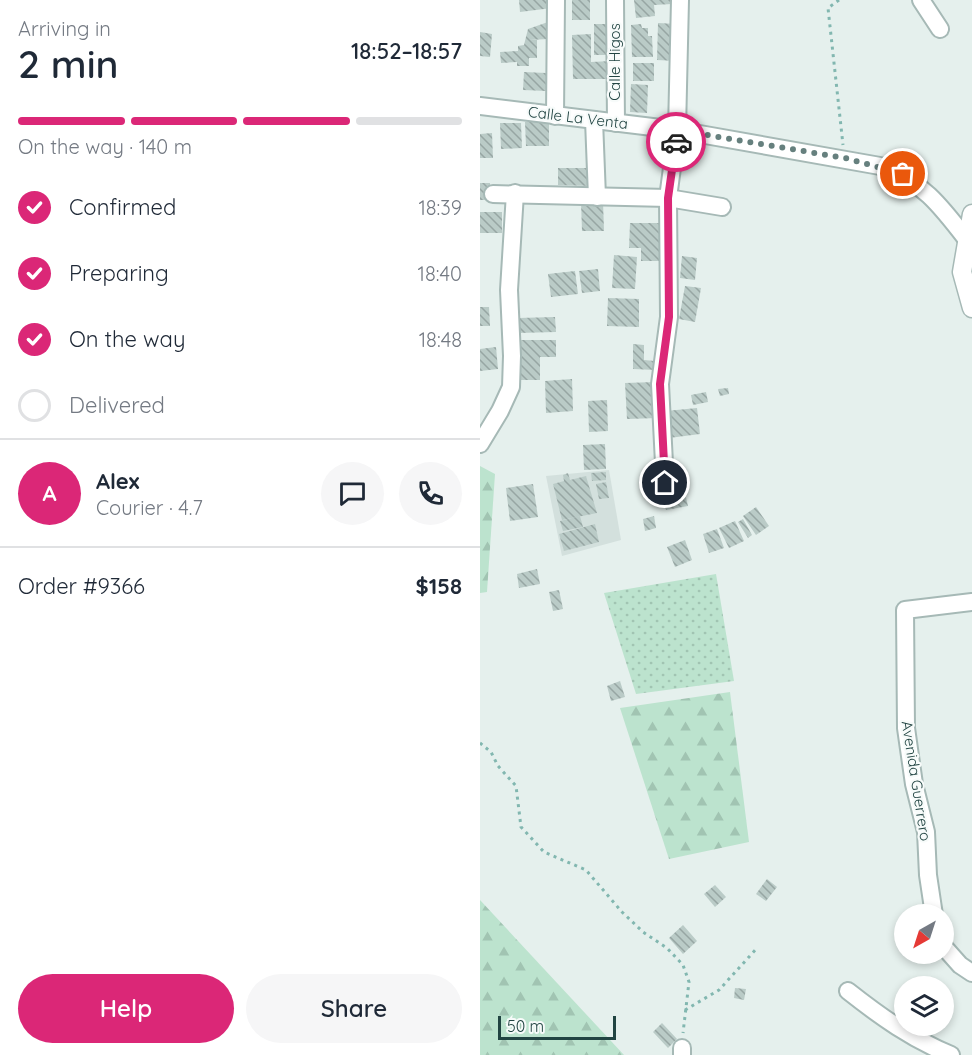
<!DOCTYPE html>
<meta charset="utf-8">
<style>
:root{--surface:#fff;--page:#f6f6f7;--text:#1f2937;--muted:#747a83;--line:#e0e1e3;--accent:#db2777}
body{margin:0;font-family:Quicksand,sans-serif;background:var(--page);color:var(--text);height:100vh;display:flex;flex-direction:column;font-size:22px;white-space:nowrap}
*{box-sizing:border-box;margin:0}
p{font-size:20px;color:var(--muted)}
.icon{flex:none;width:33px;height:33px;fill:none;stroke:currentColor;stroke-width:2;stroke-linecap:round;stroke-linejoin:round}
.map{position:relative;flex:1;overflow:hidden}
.panel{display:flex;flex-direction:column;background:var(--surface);width:480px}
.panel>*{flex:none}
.needle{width:39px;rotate:219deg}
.buttons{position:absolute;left:414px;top:904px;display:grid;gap:12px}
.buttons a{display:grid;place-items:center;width:60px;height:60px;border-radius:50%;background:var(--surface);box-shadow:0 3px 9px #0003;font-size:30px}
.scale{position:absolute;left:18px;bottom:15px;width:118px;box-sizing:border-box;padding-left:6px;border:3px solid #214442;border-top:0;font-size:16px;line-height:21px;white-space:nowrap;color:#214442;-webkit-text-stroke:4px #f7fbfa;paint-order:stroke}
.pin{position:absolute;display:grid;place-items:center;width:51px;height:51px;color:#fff;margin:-26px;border:3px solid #fff;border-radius:50%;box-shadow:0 2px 6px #0007}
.courier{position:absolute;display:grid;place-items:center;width:60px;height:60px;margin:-30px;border:4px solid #db2777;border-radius:50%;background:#fff;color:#222;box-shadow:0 2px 8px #0007}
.head em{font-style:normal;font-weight:600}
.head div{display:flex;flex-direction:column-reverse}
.head{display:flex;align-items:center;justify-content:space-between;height:102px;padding:0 18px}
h1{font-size:39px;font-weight:600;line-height:45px}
.bar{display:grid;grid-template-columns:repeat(4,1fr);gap:9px 6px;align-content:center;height:72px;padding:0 18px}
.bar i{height:8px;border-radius:4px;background:var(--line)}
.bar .active{background:var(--accent)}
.bar p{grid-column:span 4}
.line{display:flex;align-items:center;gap:15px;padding:0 18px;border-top:2px solid var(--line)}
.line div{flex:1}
.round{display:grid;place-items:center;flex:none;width:63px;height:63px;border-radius:32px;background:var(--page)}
ol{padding:0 18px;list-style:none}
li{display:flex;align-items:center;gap:18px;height:66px}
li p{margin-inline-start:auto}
li .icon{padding:6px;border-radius:50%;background:var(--accent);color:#fff;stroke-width:4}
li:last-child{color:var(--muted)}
li i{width:33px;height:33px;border:3px solid var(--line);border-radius:50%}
.action{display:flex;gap:12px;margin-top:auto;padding:12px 18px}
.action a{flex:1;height:69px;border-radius:36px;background:var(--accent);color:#fff;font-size:24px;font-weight:600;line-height:69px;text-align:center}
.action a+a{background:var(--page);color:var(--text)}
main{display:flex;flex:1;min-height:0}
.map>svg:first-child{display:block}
.built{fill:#d3e0dd}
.grass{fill:url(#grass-dots)}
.forest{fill:url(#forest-firs)}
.building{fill:url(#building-back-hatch)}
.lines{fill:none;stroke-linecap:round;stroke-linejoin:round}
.minor-casing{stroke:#a6b9b6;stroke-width:20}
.tertiary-casing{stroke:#a6b9b6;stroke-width:21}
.path{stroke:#82b7b0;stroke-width:3;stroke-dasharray:3 4.5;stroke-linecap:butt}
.minor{stroke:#fff;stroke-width:16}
.tertiary{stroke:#fff;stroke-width:18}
.done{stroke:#66807e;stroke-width:6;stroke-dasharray:0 10.8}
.route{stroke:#db2777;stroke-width:8}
.labels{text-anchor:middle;stroke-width:4.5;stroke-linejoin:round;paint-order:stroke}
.street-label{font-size:15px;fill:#214442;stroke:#f7fbfa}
</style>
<main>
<section class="panel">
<div class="head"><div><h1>2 min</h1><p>Arriving in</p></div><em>18:52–18:57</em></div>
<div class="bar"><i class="active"></i><i class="active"></i><i class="active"></i><i></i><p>On the way · 140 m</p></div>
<ol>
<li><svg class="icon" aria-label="check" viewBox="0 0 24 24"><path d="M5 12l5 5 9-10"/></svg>Confirmed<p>18:39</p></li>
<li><svg class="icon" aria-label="check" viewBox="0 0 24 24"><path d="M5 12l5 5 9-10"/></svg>Preparing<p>18:40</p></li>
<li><svg class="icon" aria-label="check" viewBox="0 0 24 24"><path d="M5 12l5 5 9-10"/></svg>On the way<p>18:48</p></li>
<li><i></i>Delivered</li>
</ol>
<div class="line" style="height:108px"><b class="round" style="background:var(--accent);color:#fff">A</b><div><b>Alex</b><p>Courier · 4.7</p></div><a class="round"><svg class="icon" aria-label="chat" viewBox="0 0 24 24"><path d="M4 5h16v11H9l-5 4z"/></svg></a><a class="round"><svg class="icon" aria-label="phone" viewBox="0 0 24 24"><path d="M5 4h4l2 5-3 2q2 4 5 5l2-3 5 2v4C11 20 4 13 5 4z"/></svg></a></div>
<div class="line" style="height:78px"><div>Order #9366</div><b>$158</b></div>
<div class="action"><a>Help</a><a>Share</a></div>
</section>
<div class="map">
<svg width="492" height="1055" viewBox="0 0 492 1055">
<defs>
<pattern id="grass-dots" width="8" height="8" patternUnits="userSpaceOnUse" patternTransform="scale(1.5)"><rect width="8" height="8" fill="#bce3ce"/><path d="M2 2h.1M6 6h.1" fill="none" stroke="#a1c4b2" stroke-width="1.8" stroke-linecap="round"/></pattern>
<pattern id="forest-firs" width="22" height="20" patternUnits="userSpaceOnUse" patternTransform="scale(1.5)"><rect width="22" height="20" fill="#bce3ce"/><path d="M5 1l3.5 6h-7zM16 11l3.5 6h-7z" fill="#a1c4b2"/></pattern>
<pattern id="building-back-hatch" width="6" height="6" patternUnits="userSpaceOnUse" patternTransform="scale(1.5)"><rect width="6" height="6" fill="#bacbc7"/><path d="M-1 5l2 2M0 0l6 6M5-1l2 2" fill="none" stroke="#97a6a3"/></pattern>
</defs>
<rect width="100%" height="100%" fill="#e5f0ed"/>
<path class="built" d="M129 470 141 540 82 556 66 476Z"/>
<path class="grass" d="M236 574 254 681 156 694 124 593Z"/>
<g class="forest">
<path d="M0 466 15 474 7 592 0 593Z"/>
<path d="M250 692 269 842 189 859 140 708Z"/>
<path d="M0 900 144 1055H0Z"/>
</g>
<g class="building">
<path d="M39 0H71L72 8 40 12Z"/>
<rect x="92" y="0" width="18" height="20"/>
<path d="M154 0H191L192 4 174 5 175 16 156 18Z"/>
<path d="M68 22 69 39 49 40H57V58H49V66H37V62L21 63 20 52 38 51V46L44 45 48 29Z"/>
<path d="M178 23 197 24 196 61 177 60Z"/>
<rect x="114" y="24" width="18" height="31"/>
<path d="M161 24 162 28H168V36H172L173 57H152L151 25Z"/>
<path d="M0 32 12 34 10 57 0 56Z"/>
<path d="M111 34V62L131 61V79H93L92 35Z"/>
<rect x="153" y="63" width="21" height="18"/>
<path d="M44 72 66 73V91L43 90Z"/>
<path d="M151 84 168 85 167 113 150 112Z"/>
<path d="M69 121V146H46L45 122Z"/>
<path d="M20 123H41L42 148 21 149Z"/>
<path d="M12 133 13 158H0V134Z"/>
<path d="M78 168H112L111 186 78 185Z"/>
<rect x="0" y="183" width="10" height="17"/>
<path d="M123 201 124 231H102L101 202Z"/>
<rect x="0" y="212" width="22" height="21"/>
<path d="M150 223H180V261H161V248H149Z"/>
<path d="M134 255 157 257 155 289 132 288Z"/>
<path d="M202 256 217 258 215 280 200 278Z"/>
<path d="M118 269 120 291 102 293 99 271Z"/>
<path d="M95 271 98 294 71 297 68 274Z"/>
<path d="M205 286 221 288 215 322 199 319Z"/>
<path d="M128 298 159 299V327L127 326Z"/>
<path d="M0 307H9L10 326H0Z"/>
<path d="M75 317 76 332 38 333V318Z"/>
<path d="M38 340H76V357H60V380H37Z"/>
<path d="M153 344 164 345V360L175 361V370L153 369Z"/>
<path d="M16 347 18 369 0 371V349Z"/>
<path d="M92 379 93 411 66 413 65 381Z"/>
<path d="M175 382 178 418 147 419 145 383Z"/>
<path d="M248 388 249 394 240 396 238 389Z"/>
<path d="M226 392 228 402 213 405 211 395Z"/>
<path d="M127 400 128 431 109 432 108 401Z"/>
<path d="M217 408 220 434 189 438 186 411Z"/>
<path d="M125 444 126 469 104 470 103 445Z"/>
<path d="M176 468 178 480 165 481 164 470Z"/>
<path d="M126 472V480L112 481 111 473Z"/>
<path d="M88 473 90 480 106 476 117 513 82 520 73 484 84 481 83 475Z"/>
<path d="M126 482 129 498 119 499 116 484Z"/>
<path d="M53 484 58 517 30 521 26 488Z"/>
<path d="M204 489 208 506 186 510 182 494Z"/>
<path d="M276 507 289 526 276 535 263 516Z"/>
<path d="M100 516 103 527 83 531 80 521Z"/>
<path d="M174 516 176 528 165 531 163 519Z"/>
<path d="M263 519 272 535 268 538 258 522Z"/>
<path d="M255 521 264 541 249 548 239 528Z"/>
<path d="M115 524 119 542 84 551 79 534Z"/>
<path d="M237 529 244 548 229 553 223 534Z"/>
<path d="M205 540 212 560 195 567 187 547Z"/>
<path d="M57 569 60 584 39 588 37 574Z"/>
<path d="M79 590 83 609 73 611 69 592Z"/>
<path d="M140 681 145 697 131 701 127 686Z"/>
<path d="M287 879 297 887 286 901 276 894Z"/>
<path d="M235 885 246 897 235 907 224 894Z"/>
<path d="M203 925 217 941 203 954 189 938Z"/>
<path d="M255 988 266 989 264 1000 254 998Z"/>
<path d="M182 1023 197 1039 188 1048 173 1032Z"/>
</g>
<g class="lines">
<defs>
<g id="minor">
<path d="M135 0 136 123"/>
<path d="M441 0 460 29"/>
<path d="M0 106 197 130 400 166C441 180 461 206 487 240"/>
<path d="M75 116 76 0"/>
<path d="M114 120 117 197"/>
<path d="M13 194 188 198 242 207"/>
<path d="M0 444 20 411 31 387 32 356 29 290 35 193"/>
<path d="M185 483 180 384 189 317 188 198 197 130 200 0"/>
<path d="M454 915 448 875 446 832 434 784 426 728 425 610 492 602"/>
<path d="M464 947 480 965 492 973"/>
<path d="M368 991C401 1017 432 1039 471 1055"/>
<path d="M202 1048V1055"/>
</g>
<path id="tertiary" d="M492 214 482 272 492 308"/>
</defs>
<use href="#minor" class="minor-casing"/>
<use href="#tertiary" class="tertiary-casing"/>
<g class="path">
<path d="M359 0 348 8 363 145"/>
<path d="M0 743 11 752 18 766 36 786 41 827 64 852 106 870 142 912 163 932 187 948 203 965 209 982 203 1033"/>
<path d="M205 1010 239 990 278 947"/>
</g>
<use href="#minor" class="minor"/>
<use href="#tertiary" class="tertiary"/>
</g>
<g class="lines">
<path class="done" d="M196 142 197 130 365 158 423 174"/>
<path class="route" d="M185 483 180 384 189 317 188 198 196 142"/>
</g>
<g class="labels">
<g class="street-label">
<text transform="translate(135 62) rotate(-90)" y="5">Calle Higos</text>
<text transform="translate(98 118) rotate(7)" y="5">Calle La Venta</text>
<text transform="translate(436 781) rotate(81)" y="5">Avenida Guerrero</text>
</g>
</g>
</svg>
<div class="buttons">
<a><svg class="needle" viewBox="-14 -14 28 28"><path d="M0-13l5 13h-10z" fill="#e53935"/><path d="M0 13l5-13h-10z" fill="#747a83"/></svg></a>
<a><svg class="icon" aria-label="layers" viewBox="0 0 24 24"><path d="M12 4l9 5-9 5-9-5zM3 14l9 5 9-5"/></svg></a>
</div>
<div class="scale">50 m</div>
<div class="pin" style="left:423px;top:174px;background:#ea580c"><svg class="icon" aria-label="bag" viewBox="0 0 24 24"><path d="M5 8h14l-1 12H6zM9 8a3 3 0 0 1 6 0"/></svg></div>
<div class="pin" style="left:185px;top:483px;background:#1f2937"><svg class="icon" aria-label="home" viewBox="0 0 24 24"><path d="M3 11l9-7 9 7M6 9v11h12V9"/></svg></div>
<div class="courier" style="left:196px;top:142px"><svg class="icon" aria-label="car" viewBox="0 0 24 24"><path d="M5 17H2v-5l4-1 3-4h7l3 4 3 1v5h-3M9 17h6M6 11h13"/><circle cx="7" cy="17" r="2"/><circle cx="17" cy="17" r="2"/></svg></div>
</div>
</main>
